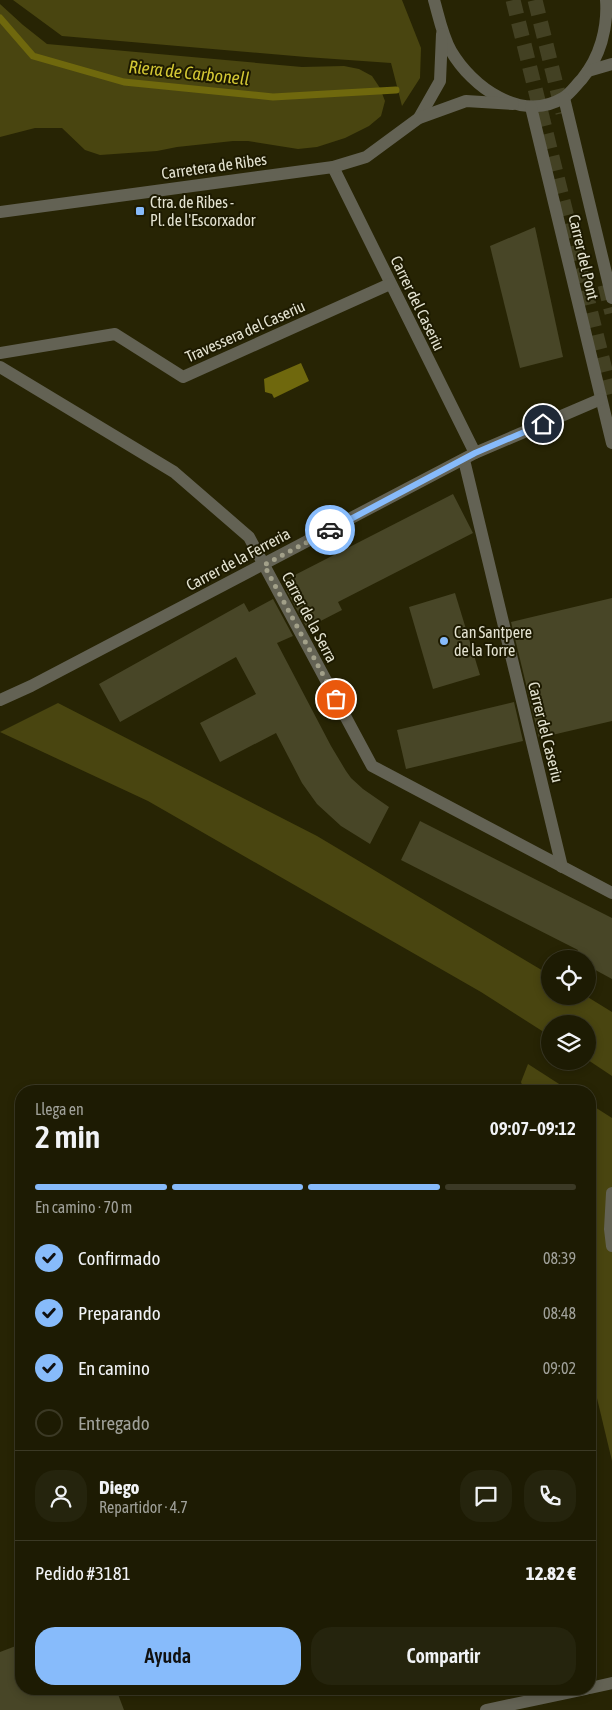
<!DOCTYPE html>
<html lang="es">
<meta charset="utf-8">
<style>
:root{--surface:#1d1b03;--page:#25240d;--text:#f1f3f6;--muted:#a0a19a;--line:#3b3925;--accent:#87bbfb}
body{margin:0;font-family:"Asap Condensed",sans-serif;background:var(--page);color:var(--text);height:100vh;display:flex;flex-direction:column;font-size:19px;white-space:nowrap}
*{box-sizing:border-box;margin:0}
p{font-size:16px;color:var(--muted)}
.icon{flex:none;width:28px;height:28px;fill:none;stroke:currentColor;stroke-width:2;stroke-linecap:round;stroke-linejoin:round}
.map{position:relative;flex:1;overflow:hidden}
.panel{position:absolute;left:15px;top:1085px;width:581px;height:610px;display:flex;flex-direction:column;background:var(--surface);border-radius:20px;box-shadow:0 2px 8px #0003,0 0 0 1px var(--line)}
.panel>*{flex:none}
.controls{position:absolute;left:541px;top:950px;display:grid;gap:10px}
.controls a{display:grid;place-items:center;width:55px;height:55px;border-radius:50%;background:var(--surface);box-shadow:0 2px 8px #0003,0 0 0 1px var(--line);font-size:25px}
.pin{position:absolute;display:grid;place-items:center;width:42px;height:42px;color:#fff;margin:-21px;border:2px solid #fff;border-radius:50%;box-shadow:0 1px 5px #0007}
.courier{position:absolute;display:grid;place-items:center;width:50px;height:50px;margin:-25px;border:4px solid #87bbfb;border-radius:50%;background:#fff;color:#222;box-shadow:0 1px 6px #0007}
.head em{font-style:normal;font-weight:600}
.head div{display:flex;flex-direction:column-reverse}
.head{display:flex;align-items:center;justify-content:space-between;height:85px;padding:0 20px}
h1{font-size:32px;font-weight:600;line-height:38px}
.bar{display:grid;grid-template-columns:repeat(4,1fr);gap:8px 5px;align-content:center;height:60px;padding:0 20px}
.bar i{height:6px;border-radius:4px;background:var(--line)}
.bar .active{background:var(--accent)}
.bar p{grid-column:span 4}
.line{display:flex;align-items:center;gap:12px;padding:0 20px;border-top:1px solid var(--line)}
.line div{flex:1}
.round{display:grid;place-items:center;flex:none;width:52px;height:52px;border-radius:20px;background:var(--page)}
ol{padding:0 20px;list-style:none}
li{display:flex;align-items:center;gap:15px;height:55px}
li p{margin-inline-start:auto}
li .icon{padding:5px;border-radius:50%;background:var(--accent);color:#111;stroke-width:4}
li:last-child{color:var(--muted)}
li i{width:28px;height:28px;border:2px solid var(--line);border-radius:50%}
.cta{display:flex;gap:10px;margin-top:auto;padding:10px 20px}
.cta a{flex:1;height:58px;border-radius:20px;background:var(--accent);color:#111;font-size:20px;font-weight:600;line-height:58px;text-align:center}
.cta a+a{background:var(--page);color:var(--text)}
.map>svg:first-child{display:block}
.green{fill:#494510}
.water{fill:#6f680d}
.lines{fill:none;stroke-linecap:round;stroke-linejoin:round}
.stream{stroke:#6f680d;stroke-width:7}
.building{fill:#484627}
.highway-tunnel{stroke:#434123;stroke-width:15;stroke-dasharray:15 8;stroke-linecap:butt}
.minor{stroke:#636254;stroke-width:12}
.done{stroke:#a2a089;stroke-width:5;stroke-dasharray:0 9}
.route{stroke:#87bbfb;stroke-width:6}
.poi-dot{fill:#87bbfb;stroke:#1d1a00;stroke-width:2}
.labels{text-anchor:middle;stroke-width:4;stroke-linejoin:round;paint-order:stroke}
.street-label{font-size:16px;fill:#e4e3d1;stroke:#1d1a00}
.poi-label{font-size:16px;fill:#e4e3d1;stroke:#1d1a00;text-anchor:start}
.water-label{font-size:18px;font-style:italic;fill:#d4c834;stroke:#1d1a00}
</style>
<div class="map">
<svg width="612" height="1710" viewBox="0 0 612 1710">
<rect width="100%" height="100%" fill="#272404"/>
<g class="green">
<path d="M13 0H402L421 48 420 78 402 106 391 63 306 57 62 36Z"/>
<path d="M0 4 23 25 47 44 302 67 344 66 359 69 372 76 380 88 385 101 381 116 369 126 345 138 317 147 298 149 248 141H233L177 147 157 151 100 155 85 150 62 128H35L0 137Z"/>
<path d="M58 703 317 836 550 975V996H586L612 1012V1076L588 1060V1024H550V1036L481 992 148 801 0 732Z"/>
<path d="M528 1064 570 1091H524L521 1082Z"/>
<path d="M590 1104 612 1118V1461L590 1369Z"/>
</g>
<path class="water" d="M301 363 309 381 274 398 272 394 265 392 264 379Z"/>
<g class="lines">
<path class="stream" d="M0 18 33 56 124 82 273 97 396 90"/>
</g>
<g class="building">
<path d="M535 227 563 357 520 368 490 246Z"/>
<path d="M453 494 473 533 338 602 342 610 307 628 286 590 292 587 287 579Z"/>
<path d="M455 593 480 675 433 689 409 607Z"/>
<path d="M612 598V721L539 738 511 622Z"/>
<path d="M273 599 293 636 277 643 331 746 346 771 351 778 363 789 389 807 370 844 341 826 317 804 302 783 276 733 220 762 200 723 256 694 236 657 120 722 99 684 244 603 249 612Z"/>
<path d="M514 702 523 741 406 769 397 730Z"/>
<path d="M420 821 612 918V979L588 966V959H573L578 950 401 860Z"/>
<path d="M21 1644V1689H116L124 1710H0V1652Z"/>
</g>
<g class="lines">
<g class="highway-tunnel">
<path d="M513 0 612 398"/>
<path d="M535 0 563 113"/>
<path d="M605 285 612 313"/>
</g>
<g class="minor">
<path d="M434 0C439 17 442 35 451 51 472 87 521 123 563 98 570 94 576 85 582 79 600 57 608 28 606 0"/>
<path d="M588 71 612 64"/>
<path d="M564 98 612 298"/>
<path d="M531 107 612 443"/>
<path d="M419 118 440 81 442 34"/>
<path d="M333 167 475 453"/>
<path d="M0 212 333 167 366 157 419 118 466 101 513 104"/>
<path d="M0 353 115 334 183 377 390 284"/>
<path d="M0 367 174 472 249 537 372 766 612 893"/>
<path d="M464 460 562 867"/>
<path d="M0 700 31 686 475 453 601 399"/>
<path d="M612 1193 610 1229 612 1246"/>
<path d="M590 1688 612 1683"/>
<path d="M486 1710 586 1689"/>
</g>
</g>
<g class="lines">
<path class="done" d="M330 530 264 565 336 699"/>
<path class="route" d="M330 530 475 453 543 424"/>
</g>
<g class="poi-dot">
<rect x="135" y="206" width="10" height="10" rx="2.5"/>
<circle cx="444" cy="641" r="5"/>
</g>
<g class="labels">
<g class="street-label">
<text transform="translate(214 166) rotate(-8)" y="6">Carretera de Ribes</text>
<text transform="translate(584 257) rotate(77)" y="6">Carrer del Pont</text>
<text transform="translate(418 303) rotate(64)" y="6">Carrer del Caseriu</text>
<text transform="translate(245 331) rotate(-24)" y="6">Travessera del Caseriu</text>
<text transform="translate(238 559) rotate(-28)" y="6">Carrer de la Ferreria</text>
<text transform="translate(310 617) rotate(62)" y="6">Carrer de la Serra</text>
<text transform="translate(546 732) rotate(76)" y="6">Carrer del Caseriu</text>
</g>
<g class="poi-label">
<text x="150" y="208">Ctra. de Ribes -<tspan x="150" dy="18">Pl. de l'Escorxador</tspan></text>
<text x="454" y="638">Can Santpere<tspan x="454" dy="18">de la Torre</tspan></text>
</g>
<g class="water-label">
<text transform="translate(189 73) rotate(6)" y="6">Riera de Carbonell</text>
</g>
</g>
</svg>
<div class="controls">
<a><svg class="icon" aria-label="locate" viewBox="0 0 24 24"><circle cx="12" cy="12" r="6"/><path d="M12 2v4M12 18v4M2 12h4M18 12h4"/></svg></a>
<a><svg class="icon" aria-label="layers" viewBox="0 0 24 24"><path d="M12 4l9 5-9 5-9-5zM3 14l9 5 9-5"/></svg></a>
</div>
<div class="pin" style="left:336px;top:699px;background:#ea580c"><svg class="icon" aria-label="bag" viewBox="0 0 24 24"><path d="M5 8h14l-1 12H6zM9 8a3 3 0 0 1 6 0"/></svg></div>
<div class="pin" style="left:543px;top:424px;background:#1f2937"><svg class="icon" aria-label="home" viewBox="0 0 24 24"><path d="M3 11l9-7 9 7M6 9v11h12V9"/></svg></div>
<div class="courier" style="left:330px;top:530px"><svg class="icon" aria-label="car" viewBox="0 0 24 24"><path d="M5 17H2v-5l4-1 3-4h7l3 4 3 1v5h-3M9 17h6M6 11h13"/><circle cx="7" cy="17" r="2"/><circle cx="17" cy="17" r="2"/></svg></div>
<section class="panel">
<div class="head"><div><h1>2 min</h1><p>Llega en</p></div><em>09:07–09:12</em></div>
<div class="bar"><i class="active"></i><i class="active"></i><i class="active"></i><i></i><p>En camino · 70 m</p></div>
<ol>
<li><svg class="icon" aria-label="check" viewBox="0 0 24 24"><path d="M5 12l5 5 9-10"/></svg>Confirmado<p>08:39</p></li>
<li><svg class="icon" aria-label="check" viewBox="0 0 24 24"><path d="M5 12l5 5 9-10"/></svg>Preparando<p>08:48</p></li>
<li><svg class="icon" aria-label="check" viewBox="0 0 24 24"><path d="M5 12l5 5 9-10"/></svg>En camino<p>09:02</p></li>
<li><i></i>Entregado</li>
</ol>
<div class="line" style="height:90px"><a class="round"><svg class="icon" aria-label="person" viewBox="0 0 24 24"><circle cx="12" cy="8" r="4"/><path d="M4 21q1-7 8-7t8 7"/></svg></a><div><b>Diego</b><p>Repartidor · 4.7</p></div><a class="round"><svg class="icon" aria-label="chat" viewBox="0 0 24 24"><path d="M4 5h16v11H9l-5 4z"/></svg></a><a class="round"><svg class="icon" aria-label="phone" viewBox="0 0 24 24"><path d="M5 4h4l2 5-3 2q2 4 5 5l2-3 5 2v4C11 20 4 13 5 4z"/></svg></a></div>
<div class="line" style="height:65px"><div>Pedido #3181</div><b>12.82 €</b></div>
<div class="cta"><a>Ayuda</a><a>Compartir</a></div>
</section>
</div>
